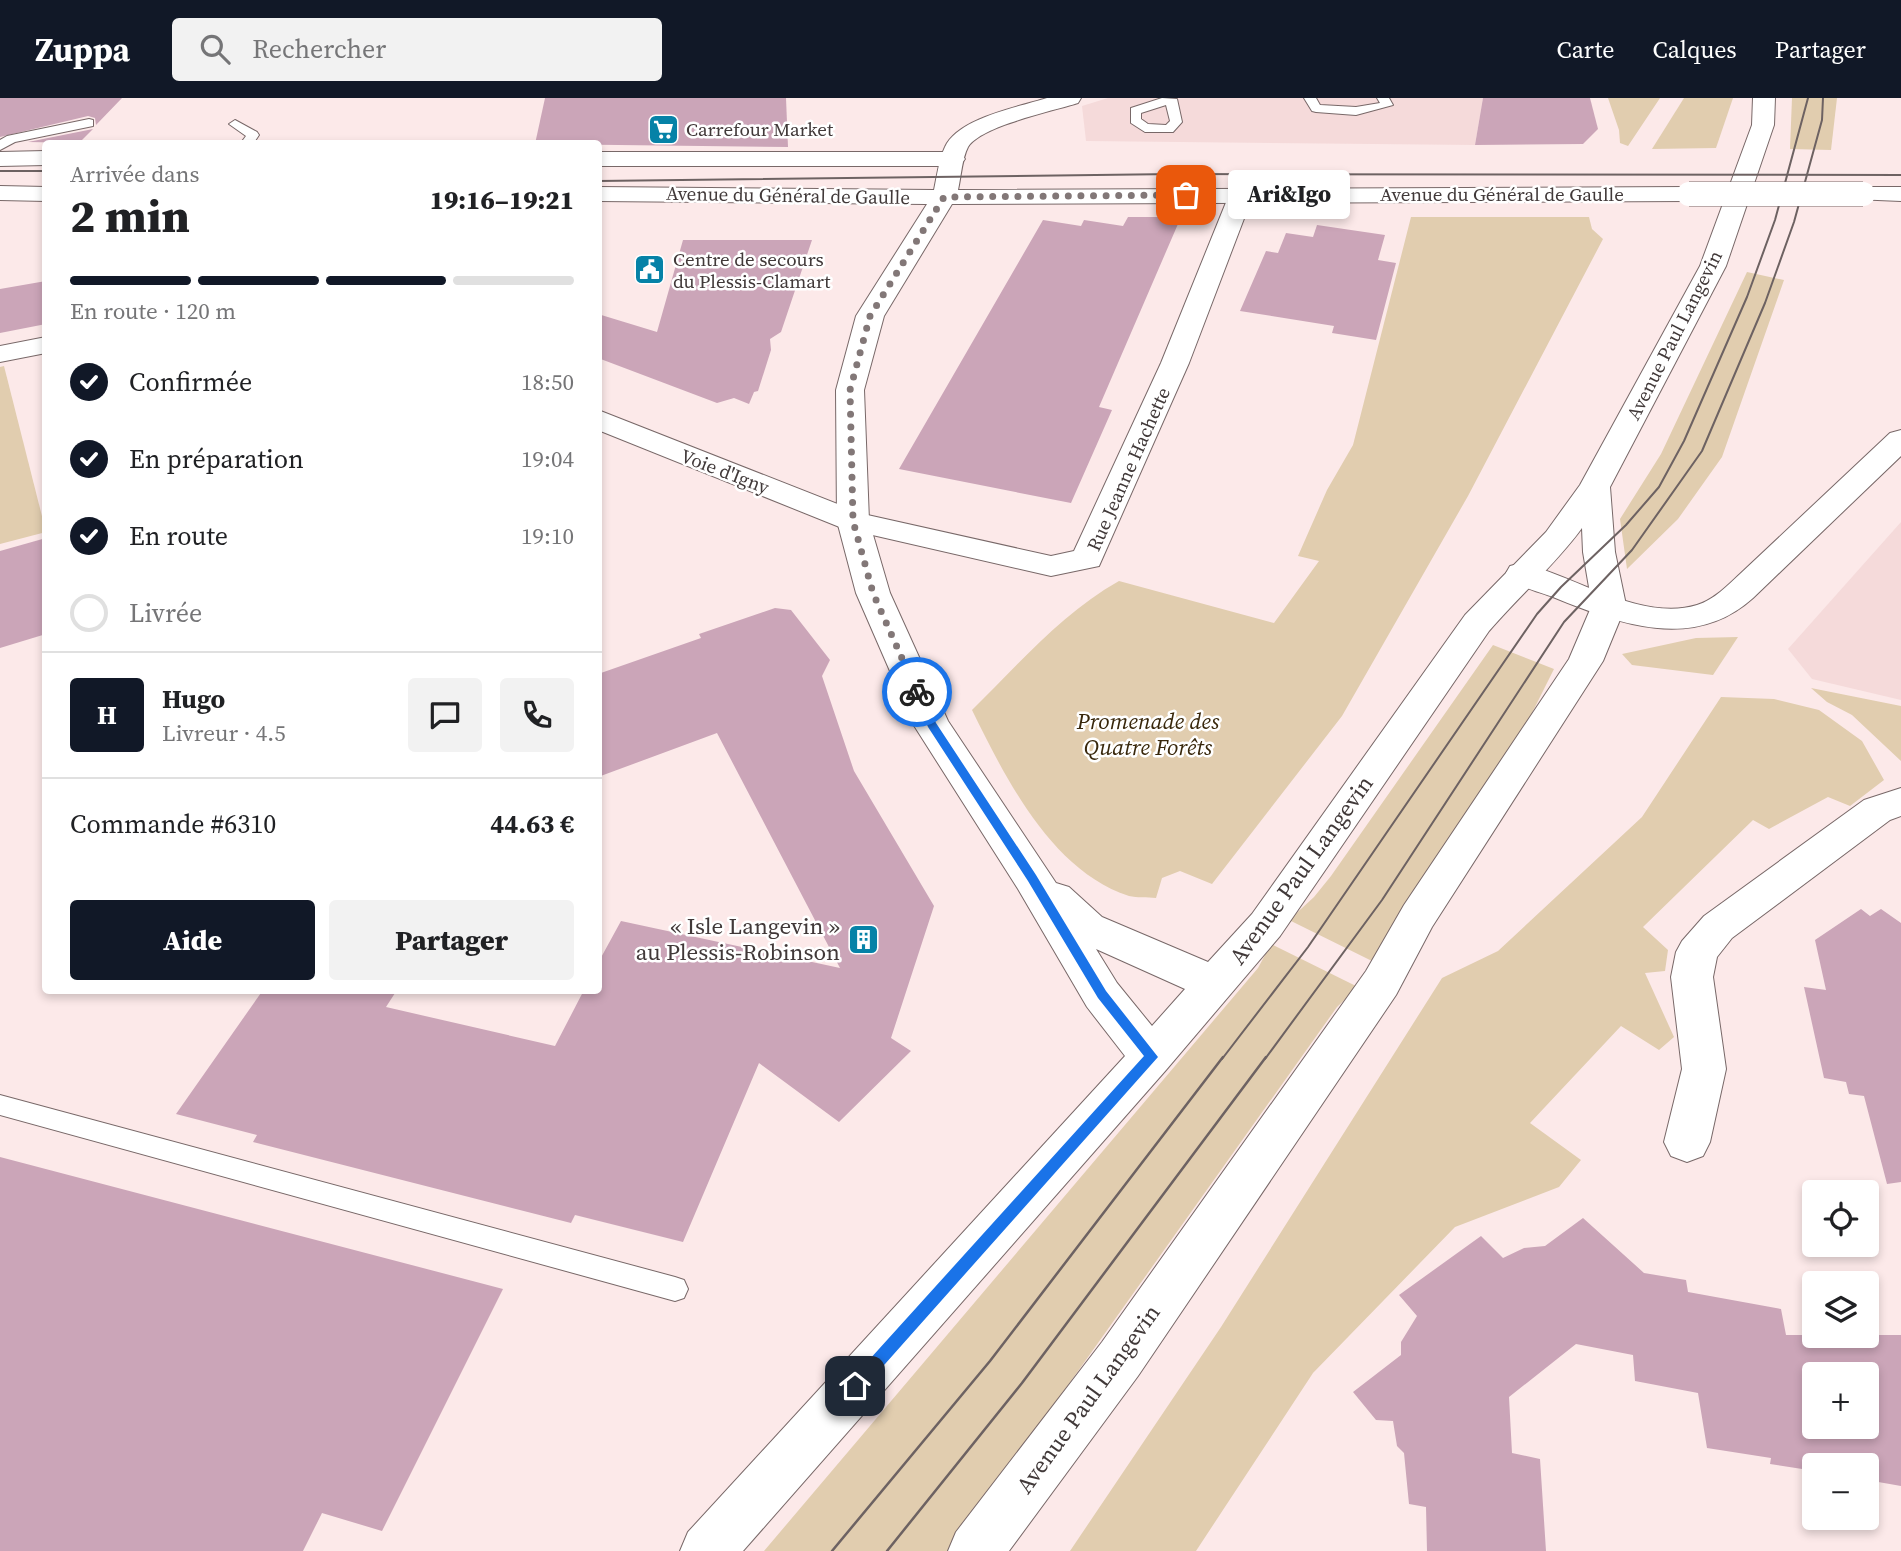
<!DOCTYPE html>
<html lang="fr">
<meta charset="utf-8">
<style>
:root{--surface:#fff;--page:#f2f2f2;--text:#202124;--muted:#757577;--line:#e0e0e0;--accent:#111827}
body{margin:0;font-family:"Source Serif 4",serif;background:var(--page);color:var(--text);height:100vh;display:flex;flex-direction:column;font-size:26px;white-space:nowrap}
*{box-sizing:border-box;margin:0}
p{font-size:23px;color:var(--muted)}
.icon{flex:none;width:38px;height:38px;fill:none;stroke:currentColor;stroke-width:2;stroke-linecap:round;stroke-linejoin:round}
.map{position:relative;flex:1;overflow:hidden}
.sheet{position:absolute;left:42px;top:42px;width:560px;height:854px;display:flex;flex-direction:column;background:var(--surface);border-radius:7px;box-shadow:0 4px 10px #0003}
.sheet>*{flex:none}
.fabs{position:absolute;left:1802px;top:1082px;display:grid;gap:14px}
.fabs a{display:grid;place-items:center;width:77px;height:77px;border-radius:7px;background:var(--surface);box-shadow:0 4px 10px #0003;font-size:35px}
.pin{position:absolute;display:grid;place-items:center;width:60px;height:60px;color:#fff;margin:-30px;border-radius:14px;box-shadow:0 4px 10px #0006}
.courier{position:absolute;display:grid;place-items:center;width:70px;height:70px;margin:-35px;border:5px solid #1a73e8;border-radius:50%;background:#fff;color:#222;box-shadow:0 2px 9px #0007}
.bubble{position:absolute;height:49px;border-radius:7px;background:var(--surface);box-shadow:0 4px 10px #0003;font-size:23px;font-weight:800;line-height:49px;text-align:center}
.headline em{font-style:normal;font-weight:800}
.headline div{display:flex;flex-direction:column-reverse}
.headline{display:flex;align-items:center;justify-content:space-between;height:119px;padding:0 28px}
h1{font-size:46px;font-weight:800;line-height:52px}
.bar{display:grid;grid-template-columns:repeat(4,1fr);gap:10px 7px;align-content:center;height:84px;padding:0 28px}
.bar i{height:9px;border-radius:5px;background:var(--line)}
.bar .active{background:var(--accent)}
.bar p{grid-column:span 4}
.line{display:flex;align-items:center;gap:18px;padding:0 28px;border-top:2px solid var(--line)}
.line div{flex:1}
.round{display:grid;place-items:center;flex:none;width:74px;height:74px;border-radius:7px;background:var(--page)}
ol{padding:0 28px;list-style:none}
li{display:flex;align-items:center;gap:21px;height:77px}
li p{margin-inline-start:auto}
li .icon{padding:7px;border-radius:50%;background:var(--accent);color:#fff;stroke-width:4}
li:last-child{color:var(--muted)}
li i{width:38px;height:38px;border:4px solid var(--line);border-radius:50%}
.primary-button{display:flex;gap:14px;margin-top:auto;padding:14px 28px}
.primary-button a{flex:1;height:80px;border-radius:7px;background:var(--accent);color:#fff;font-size:28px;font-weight:800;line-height:80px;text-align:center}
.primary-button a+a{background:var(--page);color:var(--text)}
header{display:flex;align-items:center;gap:42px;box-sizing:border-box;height:98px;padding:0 35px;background:var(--accent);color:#fff}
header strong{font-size:33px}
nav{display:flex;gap:38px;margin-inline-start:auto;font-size:24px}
.search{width:490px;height:63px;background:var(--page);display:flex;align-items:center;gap:18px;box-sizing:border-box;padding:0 24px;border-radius:7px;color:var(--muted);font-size:26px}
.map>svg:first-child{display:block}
.built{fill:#f5dada}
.green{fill:#e1cdaf}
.building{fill:#cba5b8;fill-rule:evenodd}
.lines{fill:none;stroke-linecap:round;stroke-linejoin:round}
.service-casing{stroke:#786868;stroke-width:2}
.minor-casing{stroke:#786868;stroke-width:2}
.primary-casing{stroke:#786868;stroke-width:2}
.service{fill:#fff;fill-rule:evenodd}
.minor{fill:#fff;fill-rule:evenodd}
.primary{fill:#fff;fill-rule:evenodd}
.tram-far1{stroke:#6d6262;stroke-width:2}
.tram{stroke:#6d6262;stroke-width:2.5}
.primary-bridge-casing{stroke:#786868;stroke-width:25;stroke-linecap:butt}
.primary-bridge{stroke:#fff;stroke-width:24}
.route{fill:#1a73e8}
.done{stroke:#827777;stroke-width:7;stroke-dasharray:0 12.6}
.labels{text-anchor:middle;stroke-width:5;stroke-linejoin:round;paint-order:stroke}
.far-poi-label{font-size:19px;fill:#413939;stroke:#fff;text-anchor:start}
.far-street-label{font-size:19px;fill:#413939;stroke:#fff}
.park-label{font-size:23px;font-style:italic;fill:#38270b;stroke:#fff}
.street-label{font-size:23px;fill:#413939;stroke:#fff}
.poi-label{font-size:23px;fill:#413939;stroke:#fff;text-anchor:end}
</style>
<header>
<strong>Zuppa</strong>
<div class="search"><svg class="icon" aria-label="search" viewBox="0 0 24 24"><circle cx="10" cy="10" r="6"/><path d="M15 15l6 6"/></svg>Rechercher</div>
<nav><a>Carte</a><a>Calques</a><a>Partager</a></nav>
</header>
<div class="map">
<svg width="1901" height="1453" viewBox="0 0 1901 1453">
<rect width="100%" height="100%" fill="#fce9e9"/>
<g class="built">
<path d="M1108 0H1483L1475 47 1086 43 1082 8Z"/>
<path d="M1901 424V602L1812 581 1788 551Z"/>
</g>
<g class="green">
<path d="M1608 0H1660L1628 48 1620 45 1619 32Z"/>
<path d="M1684 0H1733L1716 50 1652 51Z"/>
<path d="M1792 0H1837L1831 52 1790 51Z"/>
<path d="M1411 119H1589L1592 131 1603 141 1468 398 1342 618 1212 786 1180 773 1162 780 1156 800C1147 799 1137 800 1129 798 1051 773 1005 679 972 612 1018 567 1062 515 1119 483L1274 525 1319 463 1298 458 1327 392 1353 347Z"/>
<path d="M1747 174 1784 182 1722 359 1678 421 1627 471 1620 421 1661 356Z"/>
<path d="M4 268 46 434 0 446V269Z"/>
<path d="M1738 539 1713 577 1632 567 1622 556 1696 540Z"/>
<path d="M1493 547 1554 571 1526 627 1388 834 1376 865 1289 822 1314 799 1331 778Z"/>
<path d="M1811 590 1901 608V663L1852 617 1827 604Z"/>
<path d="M1721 599 1774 601 1819 612 1862 643 1884 682 1850 708 1828 699 1769 731 1753 722 1643 829 1668 852 1665 873 1645 875 1674 939 1659 952 1621 928 1530 1025 1581 1062 1559 1089 1455 1129 1313 1275 1196 1453H1070L1221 1229 1442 880 1498 853 1642 719Z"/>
<path d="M1271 846 1358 889 1337 909 950 1453H764L1258 870Z"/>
</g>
<g class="building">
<path d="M0 0H122L96 27 95 20 88 18 0 39Z"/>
<path d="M545 0H786L788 49 535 46Z"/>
<path d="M1483 0H1590L1598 31 1583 46 1475 47Z"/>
<path d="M93 31 79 45 28 44Z"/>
<path d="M1128 119H1181L1099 309 1112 312 1071 405 899 371 1043 122 1081 128 1084 122 1123 128Z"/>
<path d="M1317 127 1385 137 1378 162 1396 165 1376 242 1332 235 1334 228 1240 213 1266 153 1278 155 1286 135 1313 139Z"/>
<path d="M683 142H812L781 234 770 241 771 252 758 293 754 294 749 306 734 300 717 305 598 260V216L657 234Z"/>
<path d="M46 183V226L0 235V191Z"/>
<path d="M46 440V536L0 550V453Z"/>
<path d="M775 510 791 512 830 562 822 578 854 673 934 808 891 940 911 953 839 1024 759 965 683 1144 575 1117 571 1125 253 1044 257 1037 176 1016 263 892H397L386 909 555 948 584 892H598V865L621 823 840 870 717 635 598 679V576L701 540 699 536Z"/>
<path d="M1861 811 1870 818 1881 811 1901 825V1084L1887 1086 1864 998 1849 996 1846 984 1824 980 1804 889 1826 892 1815 842Z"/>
<path d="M0 1059 503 1191 382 1433 322 1415 303 1453H0Z"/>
<path d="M1583 1120 1644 1175 1686 1182 1688 1194 1781 1211 1786 1237H1901V1388L1867 1382V1367H1815V1373L1770 1366 1771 1360 1707 1350 1698 1295 1635 1283 1633 1257 1576 1246 1509 1299 1512 1355 1540 1361 1546 1453H1427L1426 1409 1409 1406 1404 1355 1397 1348 1393 1323 1376 1322 1353 1294 1401 1257V1244L1417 1218 1399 1197 1481 1138 1503 1160 1524 1150 1545 1148ZM1815 1276H1867V1328H1815Z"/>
</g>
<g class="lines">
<defs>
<g id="service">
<path d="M1162 0 1177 1 1182 24 1173 34H1145L1131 25V10ZM1166 7 1170 23 1166 27 1148 26 1141 21V15Z"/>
<path d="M1304 0H1316L1320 7 1356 9 1380 5 1377 0H1389L1393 7 1356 17 1316 14 1312 13Z"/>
<path d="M89 21 93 22V28L15 44 0 52V42L7 38Z"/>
<path d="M235 22 257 34 259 37 253 46H240L246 38 229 26Z"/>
<path d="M0 997 675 1179 684 1182 688 1191 684 1200 675 1203 0 1017Z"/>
</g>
<g id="minor">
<path d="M46 53V67L0 68V54Z"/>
<path d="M598 54H953L961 56 965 61 961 66 953 68H598Z"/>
<path d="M1241 90 1250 92 1253 97 1189 265 1099 468 1051 478 842 430 598 332V312L863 416 1051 458 1074 453 1161 265 1229 97 1232 92Z"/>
<path d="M46 239V255L0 264V248Z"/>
<path d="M1901 332V358L1753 500C1693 554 1619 526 1553 499 1538 493 1515 489 1506 475L1510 468 1522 465C1574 478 1642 524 1697 507 1714 502 1728 487 1740 476L1890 335Z"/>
<path d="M1901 690V718L1890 722 1732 840 1717 859 1713 879 1726 971 1710 1044 1703 1058 1687 1064 1671 1058 1664 1044 1682 971 1671 879 1676 854 1682 843 1704 818 1864 702Z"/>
</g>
<g id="primary">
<path d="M1047 0H1081L1078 5C1053 13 981 28 968 49 962 60 961 79 958 92L1689 89 1698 91 1701 96 1698 101 1689 103 952 106 884 218 864 292 869 423 890 495 948 623 1056 785 1069 789 1102 819 1208 864 1252 816 1465 517 1546 434 1580 387 1700 168 1752 27 1753 0H1775L1774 27 1726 168 1610 389 1615 454 1626 507 1603 563 1432 829 1396 897 1138 1278 1009 1453H948L956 1434 1102 1244 1366 873 1404 807 1569 561 1592 507 1583 454 1582 430C1555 467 1519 498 1489 533L1280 838 1166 972 743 1453H680L688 1434 1125 958 1087 909 1018 791 913 626 856 495 837 423 836 292 856 218 927 106 598 103V89L934 92C937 78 939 61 945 49 958 20 1019 9 1047 0ZM1096 851 1185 891 1152 928 1117 885Z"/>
<path d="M0 88 46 89V103L0 102Z"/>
<path d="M1863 89H1901V103L1854 101 1851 96 1854 91Z"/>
</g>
</defs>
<use href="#service" class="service-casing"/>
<use href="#minor" class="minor-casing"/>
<use href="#primary" class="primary-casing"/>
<use href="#service" class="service"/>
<use href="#minor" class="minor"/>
<use href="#primary" class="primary"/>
<g class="tram-far1">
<path d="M0 73H46"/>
<path d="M598 83 1175 76 1901 77"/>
<path d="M1222 961 1308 849 1537 516 1561 489 1626 427 1659 389 1684 343 1747 199 1775 122 1808 0"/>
<path d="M1265 961 1382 802 1564 524 1632 452 1702 353 1765 205 1794 124 1822 22 1823 0"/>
</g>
<g class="tram">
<path d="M832 1453 990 1263 1223 959"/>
<path d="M887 1453 1022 1285 1266 959"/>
</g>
<defs>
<path id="primary-bridge" d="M1689 96H1863"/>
</defs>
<use href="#primary-bridge" class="primary-bridge-casing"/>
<use href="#primary-bridge" class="primary-bridge"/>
</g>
<path class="route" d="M917 590 921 591 936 625 1036 777 1106 893 1158 959 861 1293 855 1295 850 1293 848 1288 850 1283 1144 958 1098 900 1028 783 928 629 912 594Z"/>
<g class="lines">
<path class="done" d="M917 594 873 495 853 423 850 292 870 218 944 99 1186 97"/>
</g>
<defs>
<symbol id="supermarket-square" viewBox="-11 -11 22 22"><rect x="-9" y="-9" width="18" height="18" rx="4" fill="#0682a7" stroke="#fff"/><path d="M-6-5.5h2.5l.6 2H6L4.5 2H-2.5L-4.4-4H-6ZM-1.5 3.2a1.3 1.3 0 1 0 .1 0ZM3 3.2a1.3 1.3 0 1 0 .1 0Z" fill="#fff"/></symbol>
<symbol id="civic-square" viewBox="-11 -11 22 22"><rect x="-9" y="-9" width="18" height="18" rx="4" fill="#0682a7" stroke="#fff"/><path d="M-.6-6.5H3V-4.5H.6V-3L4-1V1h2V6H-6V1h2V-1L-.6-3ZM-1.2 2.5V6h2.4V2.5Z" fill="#fff"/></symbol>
<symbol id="building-square" viewBox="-11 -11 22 22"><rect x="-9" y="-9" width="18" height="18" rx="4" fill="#0682a7" stroke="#fff"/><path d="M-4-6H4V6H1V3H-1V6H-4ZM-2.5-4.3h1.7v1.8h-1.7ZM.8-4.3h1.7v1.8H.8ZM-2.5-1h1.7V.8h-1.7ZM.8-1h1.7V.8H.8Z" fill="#fff"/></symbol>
</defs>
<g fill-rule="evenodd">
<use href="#supermarket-square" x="646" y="14" width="35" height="35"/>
<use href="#civic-square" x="632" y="154" width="35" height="35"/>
<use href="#building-square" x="846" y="824" width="35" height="35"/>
</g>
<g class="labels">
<g class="far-poi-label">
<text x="686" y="38">Carrefour Market</text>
<text x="673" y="168">Centre de secours<tspan x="673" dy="22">du Plessis-Clamart</tspan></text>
</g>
<g class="far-street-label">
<text x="1502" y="103">Avenue du Général de Gaulle</text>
<text transform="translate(788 97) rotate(1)" y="7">Avenue du Général de Gaulle</text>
<text transform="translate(1674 237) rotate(-63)" y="7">Avenue Paul Langevin</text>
<text transform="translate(1128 371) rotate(-66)" y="7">Rue Jeanne Hachette</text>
<text transform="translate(725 373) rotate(21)" y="7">Voie d'Igny</text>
</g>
<g class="park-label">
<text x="1148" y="631">Promenade des<tspan x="1148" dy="26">Quatre Forêts</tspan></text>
</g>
<g class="street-label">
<text transform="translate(1301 772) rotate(-54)" y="8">Avenue Paul Langevin</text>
<text transform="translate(1088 1301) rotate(-54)" y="8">Avenue Paul Langevin</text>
</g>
<g class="poi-label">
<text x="840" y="836">« Isle Langevin »<tspan x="840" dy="26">au Plessis-Robinson</tspan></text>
</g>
</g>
</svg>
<div class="fabs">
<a><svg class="icon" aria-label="locate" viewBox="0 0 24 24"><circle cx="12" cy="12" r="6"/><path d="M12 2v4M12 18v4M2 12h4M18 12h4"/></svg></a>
<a><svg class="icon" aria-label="layers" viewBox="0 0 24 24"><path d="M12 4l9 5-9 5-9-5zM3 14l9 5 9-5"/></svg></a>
<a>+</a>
<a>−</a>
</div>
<div class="pin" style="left:1186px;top:97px;background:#ea580c"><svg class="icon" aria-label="bag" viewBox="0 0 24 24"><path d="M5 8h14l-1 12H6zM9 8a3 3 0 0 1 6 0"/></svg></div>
<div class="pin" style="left:855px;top:1288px;background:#1f2937"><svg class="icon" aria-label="home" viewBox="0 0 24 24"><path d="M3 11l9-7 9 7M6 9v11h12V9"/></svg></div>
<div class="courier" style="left:917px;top:594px"><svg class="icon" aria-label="bike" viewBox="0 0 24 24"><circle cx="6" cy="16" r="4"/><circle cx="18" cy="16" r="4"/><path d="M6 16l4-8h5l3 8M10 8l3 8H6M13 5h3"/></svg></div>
<div class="bubble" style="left:1228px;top:72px;width:122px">Ari&amp;Igo</div>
<section class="sheet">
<div class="headline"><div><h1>2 min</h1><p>Arrivée dans</p></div><em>19:16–19:21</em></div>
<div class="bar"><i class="active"></i><i class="active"></i><i class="active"></i><i></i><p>En route · 120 m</p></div>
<ol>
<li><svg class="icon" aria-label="check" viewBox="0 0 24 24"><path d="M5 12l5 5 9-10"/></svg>Confirmée<p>18:50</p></li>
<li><svg class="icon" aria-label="check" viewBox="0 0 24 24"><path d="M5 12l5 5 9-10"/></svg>En préparation<p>19:04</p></li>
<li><svg class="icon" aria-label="check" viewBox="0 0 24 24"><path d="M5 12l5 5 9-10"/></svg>En route<p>19:10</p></li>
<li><i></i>Livrée</li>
</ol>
<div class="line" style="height:126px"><b class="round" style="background:var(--accent);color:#fff">H</b><div><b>Hugo</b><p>Livreur · 4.5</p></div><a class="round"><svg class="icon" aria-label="chat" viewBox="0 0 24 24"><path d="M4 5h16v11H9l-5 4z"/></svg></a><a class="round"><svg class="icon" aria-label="phone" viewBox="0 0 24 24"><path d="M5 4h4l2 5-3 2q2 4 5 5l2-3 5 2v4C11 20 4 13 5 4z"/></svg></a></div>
<div class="line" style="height:91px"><div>Commande #6310</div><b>44.63 €</b></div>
<div class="primary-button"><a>Aide</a><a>Partager</a></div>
</section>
</div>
